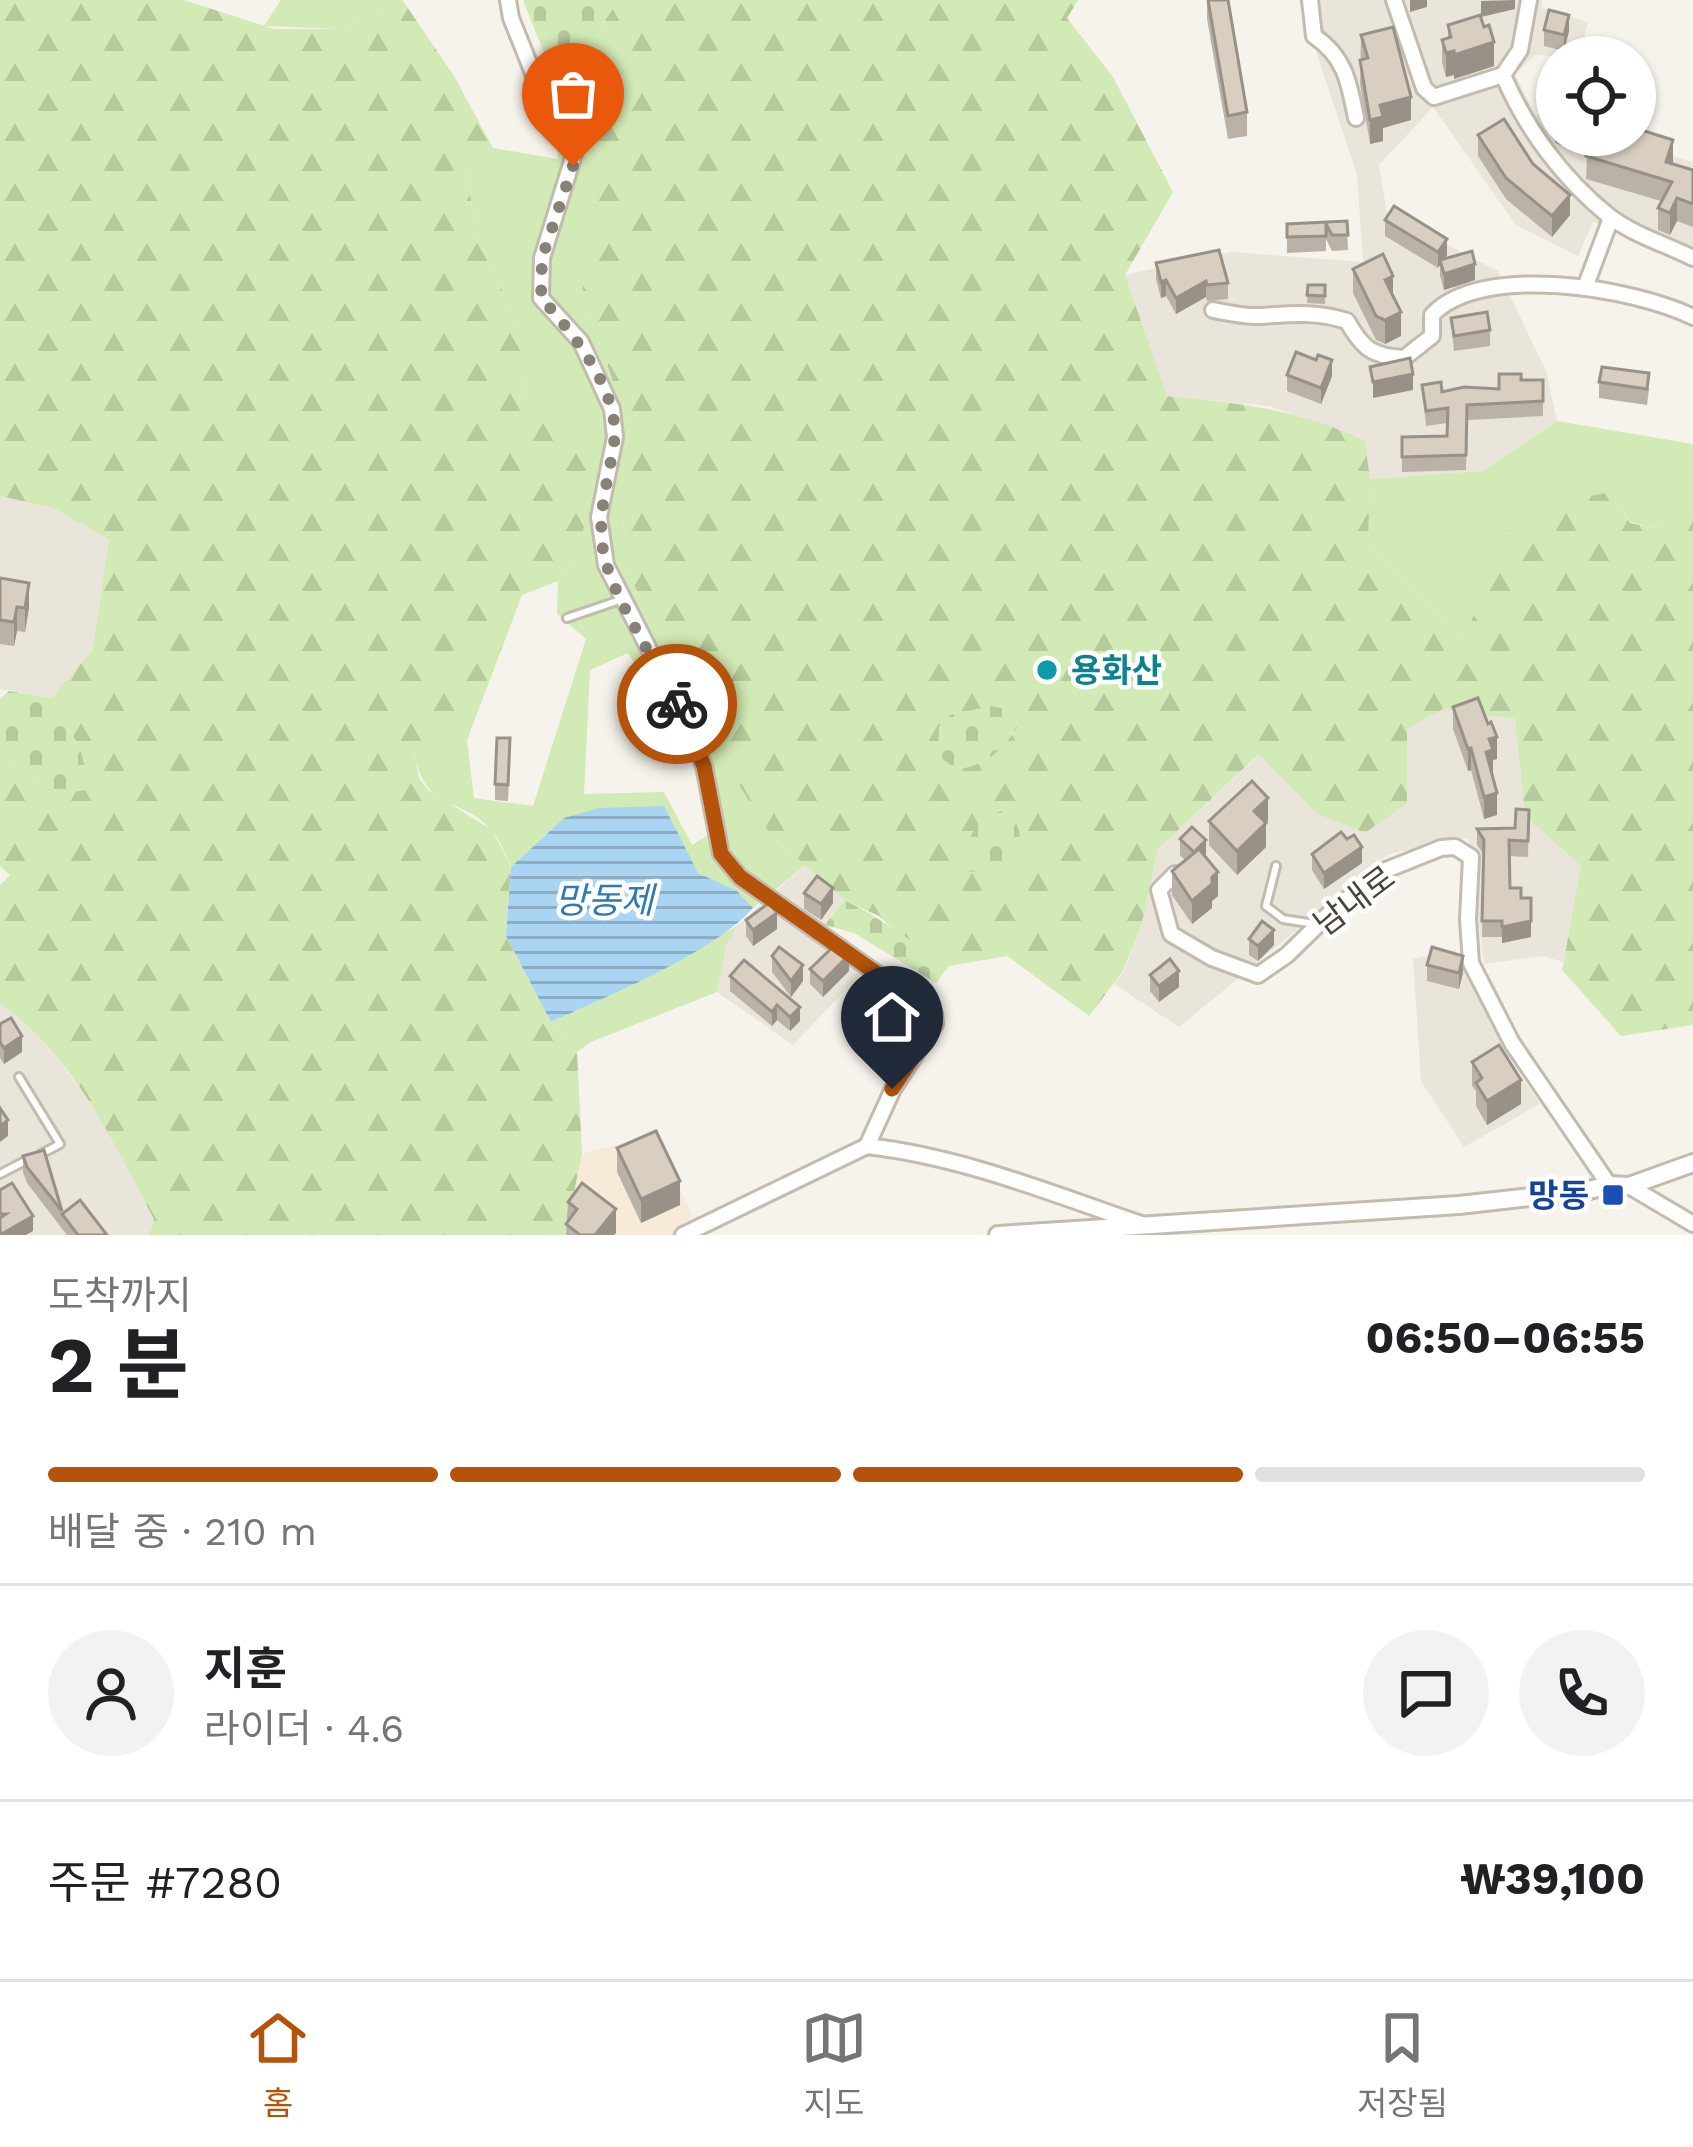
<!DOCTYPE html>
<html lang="ko">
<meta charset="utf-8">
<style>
:root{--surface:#fff;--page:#f2f2f2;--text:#202124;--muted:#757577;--line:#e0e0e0;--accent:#b45309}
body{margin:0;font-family:"Work Sans","Noto Sans KR",sans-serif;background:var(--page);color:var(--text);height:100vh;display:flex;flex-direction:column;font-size:45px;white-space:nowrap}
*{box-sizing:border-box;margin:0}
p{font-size:39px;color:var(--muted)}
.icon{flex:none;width:66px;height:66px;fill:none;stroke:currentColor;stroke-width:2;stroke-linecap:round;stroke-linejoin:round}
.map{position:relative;height:1235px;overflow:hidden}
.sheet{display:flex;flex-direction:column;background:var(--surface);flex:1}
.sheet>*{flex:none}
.buttons{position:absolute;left:1536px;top:36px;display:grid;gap:24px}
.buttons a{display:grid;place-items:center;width:120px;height:120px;border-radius:50%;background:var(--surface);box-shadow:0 3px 9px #0004;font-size:60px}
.pin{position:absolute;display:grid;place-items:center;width:102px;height:102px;color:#fff;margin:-123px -51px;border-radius:50% 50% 50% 0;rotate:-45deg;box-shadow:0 0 12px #0007}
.pin .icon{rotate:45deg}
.courier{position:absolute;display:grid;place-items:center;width:120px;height:120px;margin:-60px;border:9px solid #b45309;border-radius:50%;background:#fff;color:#222;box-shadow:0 3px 15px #0007}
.summary em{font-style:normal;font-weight:700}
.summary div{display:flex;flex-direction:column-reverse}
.summary{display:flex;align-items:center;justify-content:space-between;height:204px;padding:0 48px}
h1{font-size:78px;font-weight:700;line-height:90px}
.bar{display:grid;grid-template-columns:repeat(4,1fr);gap:18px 12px;align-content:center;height:144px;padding:0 48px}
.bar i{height:15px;border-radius:9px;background:var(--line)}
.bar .on{background:var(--accent)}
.bar p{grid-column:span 4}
.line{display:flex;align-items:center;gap:30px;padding:0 48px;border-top:3px solid var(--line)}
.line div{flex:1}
.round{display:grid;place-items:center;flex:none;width:126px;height:126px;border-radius:63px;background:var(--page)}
.tabs{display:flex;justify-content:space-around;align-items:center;height:168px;border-top:3px solid var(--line);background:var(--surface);font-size:33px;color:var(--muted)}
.tabs a{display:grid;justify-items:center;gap:6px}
.tabs .on{color:var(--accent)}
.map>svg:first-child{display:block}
.residential{fill:#eae5da}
.commercial{fill:#f7ead8}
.grass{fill:#d2eab5}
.forest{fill:url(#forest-firs)}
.cemetery{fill:url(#cemetery-stones)}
.water{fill:url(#water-rules)}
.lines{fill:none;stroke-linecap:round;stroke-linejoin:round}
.service-casing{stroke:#c2bbae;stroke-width:12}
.minor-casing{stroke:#c2bbae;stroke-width:20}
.tertiary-casing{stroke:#c2bbae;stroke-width:22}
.service{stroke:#fff;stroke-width:6}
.minor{stroke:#fff;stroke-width:14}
.tertiary{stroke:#fff;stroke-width:16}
.wall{fill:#bab2a6}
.shaded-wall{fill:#979187}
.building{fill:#d8cfc1;stroke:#979187;stroke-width:3}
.done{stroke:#878178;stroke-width:12;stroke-dasharray:0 21.6}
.route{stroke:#b45309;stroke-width:15}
.culture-dot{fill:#0f9aa8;stroke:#fff;stroke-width:4.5}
.transit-dot{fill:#1a4fb4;stroke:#fff;stroke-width:4.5}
.labels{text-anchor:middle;stroke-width:9;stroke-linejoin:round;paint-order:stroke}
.culture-label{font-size:33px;font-weight:bold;fill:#0d838f;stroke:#fff;text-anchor:start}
.street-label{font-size:33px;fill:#4b4439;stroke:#fff}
.transit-label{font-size:33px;font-weight:bold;fill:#164399;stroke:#fff;text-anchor:end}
.water-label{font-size:36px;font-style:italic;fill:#2e7ab2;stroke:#fff}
</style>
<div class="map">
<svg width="1693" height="1235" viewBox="0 0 1693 1235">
<defs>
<pattern id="forest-firs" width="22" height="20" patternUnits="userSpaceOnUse" patternTransform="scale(3)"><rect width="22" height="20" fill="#d2eab5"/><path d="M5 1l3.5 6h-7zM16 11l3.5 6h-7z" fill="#b6ca9c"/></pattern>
<pattern id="cemetery-stones" width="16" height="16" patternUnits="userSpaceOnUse" patternTransform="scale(3)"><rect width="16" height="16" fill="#d2eab5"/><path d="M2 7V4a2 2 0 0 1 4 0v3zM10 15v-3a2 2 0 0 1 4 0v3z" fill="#b6ca9c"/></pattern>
<pattern id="water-rules" width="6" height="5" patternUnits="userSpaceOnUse" patternTransform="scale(3)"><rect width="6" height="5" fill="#a9d4f2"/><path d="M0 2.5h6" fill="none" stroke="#8caec5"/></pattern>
</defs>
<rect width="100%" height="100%" fill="#f6f3ec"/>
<g class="residential">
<path d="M1299 0H1542V8L1588 22 1580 57 1535 55 1515 74 1535 114 1557 121V135H1605L1693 162V255L1593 222 1578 256 1516 225 1433 107 1379 165 1387 213 1498 271 1546 371 1557 421 1483 471 1370 479 1365 441 1269 406 1167 396 1125 275 1231 252 1363 262 1357 174Z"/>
<path d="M0 496 53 508 109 539 93 649 52 698 0 689Z"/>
<path d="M1443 709 1515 719 1525 816 1581 866 1563 962 1543 956 1484 964 1468 838 1389 854 1179 1027 1114 984 1124 971 1142 923 1158 849 1260 754 1316 813 1407 803V729Z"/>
<path d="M805 865 844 900 825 925 860 975 793 1045 717 992 727 943 737 926Z"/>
<path d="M1455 950 1513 1064 1540 1104 1464 1147 1421 1081 1413 959Z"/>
<path d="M0 1003 36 1028 103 1121 154 1219 149 1235H0Z"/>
</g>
<path class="commercial" d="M656 1134 692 1216 673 1235H565L582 1154Z"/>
<g class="grass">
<path d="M281 0H403V1L341 29 264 26Z"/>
<path d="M552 73 587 104 599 158 582 293 629 427 620 490 629 575 722 758 775 839 805 865 770 894 729 851 691 754 628 653 590 670 584 794 664 792 692 845 711 833 716 864 761 901 753 908 737 891 698 873 668 819 564 818 511 867C506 856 501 842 493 832 463 795 426 815 414 753L467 740 474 798 533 806 586 639 557 614 558 581 581 550 525 408 526 368 510 308 476 232 466 167 493 148 558 159Z"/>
<path d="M1557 421 1693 444V514L1654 528 1630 522 1611 492 1464 642 1368 543 1370 479 1483 471Z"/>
<path d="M737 926 727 943 717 992 591 1042 577 1052 551 1022 631 986Z"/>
</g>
<g class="forest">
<path d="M0 0H184L274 29H341L403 1 454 76 493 148 466 168 476 232 510 308 526 368 525 408 593 447 581 550 558 581 522 595 467 740 414 753 419 778 428 790 492 830 511 867 506 936 551 1022 577 1052 582 1154 565 1235H149L154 1219C113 1141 73 1055 0 1003V885L10 875 0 866V758L62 794 80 749 52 698 93 649 109 539 53 508 0 496Z"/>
<path d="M618 0H1078L1067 18 1113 77 1173 192 1125 275 1167 396C1241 403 1298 409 1365 441L1370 479 1368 543 1463 641 1518 509 1611 492 1630 523 1654 528 1693 514V1025L1621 1036 1562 970 1581 866 1525 816 1515 719 1443 709 1407 729V803L1365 833 1316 813 1259 754 1158 849 1142 923 1123 971 1089 1016 1007 956 949 966 900 935 879 916 844 900 770 834 722 758 629 575 620 490 629 427 582 293 599 157 587 104 563 69 601 27Z"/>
</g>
<g class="cemetery">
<path d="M523 0H618C602 25 580 63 552 73Z"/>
<path d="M9 691 52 698 80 749 91 789 62 794 0 758V699Z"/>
<path d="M991 706 1015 711 1023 718C1005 748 991 764 956 770L938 755 939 727 950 715Z"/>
<path d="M1010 809 1019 830 1022 853C1006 874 989 872 965 871 961 840 979 814 1010 809Z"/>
<path d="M844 900C882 918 914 944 949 966L936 983 854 933 825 925Z"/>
</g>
<path class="water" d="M664 806 698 873 737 891 753 908C713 953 608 996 551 1022L506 936 511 867 564 818 599 808Z"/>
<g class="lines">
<defs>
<g id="service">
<path d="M567 618 620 600"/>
<path d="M1276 866 1266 906 1283 919 1315 924"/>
<path d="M19 1077 60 1144 41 1154"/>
<path d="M0 1174 29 1159"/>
</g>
<g id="minor">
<path d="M508 0 511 18 543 98 571 129 576 148 542 258 541 298 581 342 612 409 615 437 599 517 606 565 684 718 704 766 721 854 740 877 934 1014 935 1024 893 1089 867 1146C963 1157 1050 1193 1141 1224"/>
<path d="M1310 0 1314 36C1345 57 1349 82 1356 118"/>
<path d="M1394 0 1424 88 1434 97 1503 75"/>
<path d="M1529 0 1520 50 1503 75C1526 129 1563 179 1609 216 1632 234 1667 245 1693 258"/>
<path d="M1586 285 1611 218"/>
<path d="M1213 310C1228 313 1246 317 1261 316 1293 314 1316 311 1347 321 1363 349 1372 356 1404 358L1432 336V315C1481 262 1634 288 1693 317"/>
<path d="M1175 874 1159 890 1171 934 1212 958 1258 975 1287 955 1330 913 1381 872 1441 848 1455 847 1471 857 1468 919 1471 963 1512 1043 1609 1185"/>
<path d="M1629 1186 1693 1224"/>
<path d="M683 1235 867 1146"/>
</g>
<path id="tertiary" d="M998 1235 1459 1205 1585 1191 1609 1185 1629 1186 1693 1163"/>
</defs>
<use href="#service" class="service-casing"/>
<use href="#minor" class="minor-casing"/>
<use href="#tertiary" class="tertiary-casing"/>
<use href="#service" class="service"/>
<use href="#minor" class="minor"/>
<use href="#tertiary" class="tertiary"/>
</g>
<g class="wall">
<path d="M1207 0 1247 112V136L1228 139 1207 19Z"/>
<path d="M1448 25 1494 66 1454 79V75L1446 77 1442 63V40L1448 38Z"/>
<path d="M1544 30 1569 31 1564 51 1544 46Z"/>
<path d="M1361 35 1411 120 1383 128V141L1370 144 1360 84Z"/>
<path d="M1557 112V135H1635L1673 164 1693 170V227L1677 221 1670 235 1658 230V208L1661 201 1586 179 1587 155 1555 143V120Z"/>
<path d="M1478 135 1533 164 1570 215 1552 237 1506 199 1478 156Z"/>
<path d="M1385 220 1447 255 1444 259 1475 280 1444 290 1440 276V265L1438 268 1385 236Z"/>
<path d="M1347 221 1348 250 1332 251 1326 239V251L1287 253V224Z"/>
<path d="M1156 263 1228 283V299L1207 301 1206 297 1176 314 1166 296 1161 298 1156 279Z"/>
<path d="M1353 269 1393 297 1401 336 1385 344 1376 340 1353 293Z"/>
<path d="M1308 285H1325V304L1307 303Z"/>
<path d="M1451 318 1490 330V346L1454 351Z"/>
<path d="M1287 375 1332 376 1321 404 1287 391Z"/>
<path d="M1521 380H1543V416L1467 420 1466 470 1402 472V437L1447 436V423L1426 426 1422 385 1442 392 1499 389Z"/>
<path d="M1599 382 1649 389 1647 405 1599 398Z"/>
<path d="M0 578 29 607 25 632 17 631 14 646 0 644Z"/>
<path d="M1453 707 1488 724 1497 759 1493 760 1492 772 1497 815 1484 819 1471 770 1468 771 1453 729Z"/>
<path d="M510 754 508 801 495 800V784Z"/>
<path d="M1529 810 1528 857 1509 856 1510 888 1521 898 1531 937 1502 943V937H1482L1484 855 1477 845V829L1515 828Z"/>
<path d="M1209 821H1268L1266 823V847L1237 875 1209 845Z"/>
<path d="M1192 827 1206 840 1205 856 1218 872V896L1212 901V908L1192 924 1172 895V871L1185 860 1180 855V839Z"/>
<path d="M1347 839 1362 863 1324 889 1312 870V854Z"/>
<path d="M804 893 833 903 821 920 804 909Z"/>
<path d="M746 920 777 929 753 946 746 936Z"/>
<path d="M1249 939 1274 945 1258 961 1249 955Z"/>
<path d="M772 956 803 981 791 997 772 972Z"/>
<path d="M744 960 800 1021 790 1031 777 1020 772 1026 730 991V976Z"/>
<path d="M1427 965 1463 972 1459 989 1427 981Z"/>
<path d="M810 969 849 971 823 997 810 984Z"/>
<path d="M1150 975 1179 987 1159 1002 1150 991Z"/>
<path d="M0 1024 22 1052 4 1064 0 1058Z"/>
<path d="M1472 1062 1521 1104 1487 1125 1476 1106V1091L1472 1086Z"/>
<path d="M617 1148 680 1205 641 1223 617 1172Z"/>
<path d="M44 1150 62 1213 107 1235H67L27 1183 23 1172V1156Z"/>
<path d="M568 1202 616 1233 614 1235H566Z"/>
</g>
<g class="shaded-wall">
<path d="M1410 0H1427V7L1410 12Z"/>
<path d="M1515 0V9L1481 17V1Z"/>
<path d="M1569 15V31L1564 51V35Z"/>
<path d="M1494 42V66L1454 79V55Z"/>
<path d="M1454 51V75L1446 77V53Z"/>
<path d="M1411 97V120L1383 128V141L1370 144V120L1380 105Z"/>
<path d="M1673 140V163L1668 180 1666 162Z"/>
<path d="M1570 195V215L1552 237V216Z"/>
<path d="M1677 198V221L1670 235V213Z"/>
<path d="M1447 239V255L1438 268V252Z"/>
<path d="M1475 264V280L1444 290V274Z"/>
<path d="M1393 276V299L1385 280Z"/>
<path d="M1166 280V296L1161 298V282Z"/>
<path d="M1206 281V297L1176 314V298Z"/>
<path d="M1401 312V336L1385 344V320Z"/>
<path d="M1332 360V376L1321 404V388Z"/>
<path d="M1413 374V390L1373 398V382Z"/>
<path d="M29 583V607L25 632V608Z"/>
<path d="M17 607V631L14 646V622Z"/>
<path d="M1497 737V759L1493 760V772L1486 774V752L1489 739Z"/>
<path d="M1471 748V770L1468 771V749Z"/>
<path d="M1497 793V815L1484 819V797Z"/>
<path d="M1268 798V821L1254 835V811Z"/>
<path d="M1266 823V847L1237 875V851Z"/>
<path d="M1206 840V855L1194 868V852Z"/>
<path d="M1362 847V863L1324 889V873Z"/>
<path d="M1218 872V896L1212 901V877Z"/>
<path d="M1212 884V908L1192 924V901Z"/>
<path d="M833 888V903L821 920V904Z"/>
<path d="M777 913V929L753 946V930Z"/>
<path d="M1531 921V937L1502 943V927Z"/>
<path d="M1274 930V945L1258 961V946Z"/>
<path d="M849 955V971L823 997V981Z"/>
<path d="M1463 956V972L1459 989V973Z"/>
<path d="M803 965V981L791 997V981Z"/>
<path d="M1179 971V987L1159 1002V986Z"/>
<path d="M777 1005V1020L772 1026V1012Z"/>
<path d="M800 1007V1021L790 1031V1017Z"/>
<path d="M22 1036V1052L4 1064V1048Z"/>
<path d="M1521 1080V1104L1487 1125V1101Z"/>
<path d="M8 1120V1136L0 1142V1126Z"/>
<path d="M680 1181V1205L641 1223V1199Z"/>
<path d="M616 1209V1233L614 1235H595Z"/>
<path d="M33 1216V1231L26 1235H0Z"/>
</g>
<g class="building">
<path d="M1208 0H1228L1247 112 1228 116Z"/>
<path d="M1549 10 1569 15 1564 35 1544 30Z"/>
<path d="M1480 15 1484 27 1489 25 1494 42 1454 55V51L1446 53 1442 40 1451 37 1448 25Z"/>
<path d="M1393 27 1411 97 1380 105 1383 117 1370 120 1360 60 1368 58 1361 35Z"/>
<path d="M1504 119 1533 164 1570 195 1552 216 1506 178 1478 135Z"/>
<path d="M1635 128 1673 140 1666 162 1693 170V204L1677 198 1670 213 1658 208 1672 182 1586 156 1593 135H1635Z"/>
<path d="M1394 206 1447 239 1438 252 1385 220Z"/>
<path d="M1347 221 1348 235H1332L1326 224V236L1287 237V224Z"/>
<path d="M1219 250 1228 283 1207 285 1206 281 1176 298 1166 280 1161 282 1156 263Z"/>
<path d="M1472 251 1475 264 1444 274 1440 260Z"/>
<path d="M1383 254 1393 276 1385 280 1401 312 1385 320 1376 316 1353 269Z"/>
<path d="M1308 285H1325V296L1307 295Z"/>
<path d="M1487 312 1490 330 1454 336 1451 318Z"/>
<path d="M1296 352 1316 360 1318 355 1332 360 1321 388 1287 375Z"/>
<path d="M1410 358 1413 374 1373 382 1370 367Z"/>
<path d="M1602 367 1649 373 1647 389 1599 382Z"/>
<path d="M1499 374H1521V380H1543V401L1467 405 1466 455 1402 457V437L1447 436 1448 408 1426 411 1422 385 1441 382 1442 392 1464 387 1499 389Z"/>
<path d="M0 578 29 583 25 608 17 607 14 622 0 620Z"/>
<path d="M1478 698 1488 724 1491 722 1497 737 1489 739 1493 750 1486 752 1497 793 1484 797 1471 748 1468 749 1453 707Z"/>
<path d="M497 738H510L508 785 495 784Z"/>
<path d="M1252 781 1268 798 1254 811 1266 823 1237 851 1209 821Z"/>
<path d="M1516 809 1529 810 1528 841 1509 840 1510 888H1521V898H1531V921L1502 927V921H1482L1484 840 1477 829 1515 828Z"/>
<path d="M1192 827 1206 840 1194 852 1180 839Z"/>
<path d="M1341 832 1347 839 1354 835 1362 847 1324 873 1312 854Z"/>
<path d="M1199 849 1218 872 1212 877V884L1192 901 1172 871Z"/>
<path d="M817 876 833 888 821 904 804 893Z"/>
<path d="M769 903 777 913 753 930 746 920Z"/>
<path d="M1262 921 1274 930 1258 946 1249 939Z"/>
<path d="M837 943 849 955 823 981 810 969Z"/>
<path d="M779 947 803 965 791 981 772 956Z"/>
<path d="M1432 947 1463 956 1459 973 1427 965Z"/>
<path d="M1170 959 1179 971 1159 986 1150 975Z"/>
<path d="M744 960 800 1007 790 1017 777 1005 772 1012 730 976Z"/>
<path d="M11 1018 22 1036 4 1048 0 1042V1024Z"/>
<path d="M1499 1045 1521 1080 1487 1101 1476 1083 1482 1078 1472 1062Z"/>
<path d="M0 1108 8 1120 0 1126Z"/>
<path d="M656 1131 680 1181 641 1199 617 1148Z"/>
<path d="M44 1150 62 1211 27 1167 23 1156Z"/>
<path d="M12 1183 33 1216 0 1235V1218L6 1214H0V1190Z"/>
<path d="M582 1183 616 1209 595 1235H580L566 1224 577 1209 568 1202Z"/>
<path d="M80 1200 107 1235H78L62 1214Z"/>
</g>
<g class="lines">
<path class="done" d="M573 166 542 258 541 298C573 333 621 392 614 443 608 484 594 521 606 563 617 602 657 665 677 704"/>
<path class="route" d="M677 704 704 766 721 854 740 877 934 1014 935 1024 892 1089"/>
</g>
<circle class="culture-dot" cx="1047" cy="670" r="12"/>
<rect class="transit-dot" x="1601" y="1183" width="24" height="24" rx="6"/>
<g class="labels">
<g class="culture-label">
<text x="1071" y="682">용화산</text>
</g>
<g class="street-label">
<text transform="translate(1354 900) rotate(-37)" y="12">남내로</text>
</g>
<g class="transit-label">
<text x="1589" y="1207">망동</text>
</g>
<g class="water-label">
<text x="604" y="913">망동제</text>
</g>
</g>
</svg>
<div class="buttons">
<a><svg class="icon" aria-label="locate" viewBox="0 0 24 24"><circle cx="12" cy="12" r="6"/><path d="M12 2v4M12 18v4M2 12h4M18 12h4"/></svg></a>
</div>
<div class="pin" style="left:573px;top:166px;background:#ea580c"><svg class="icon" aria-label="bag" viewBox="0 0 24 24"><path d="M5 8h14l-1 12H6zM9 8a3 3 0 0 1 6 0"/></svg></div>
<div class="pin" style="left:892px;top:1089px;background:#1f2937"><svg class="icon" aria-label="home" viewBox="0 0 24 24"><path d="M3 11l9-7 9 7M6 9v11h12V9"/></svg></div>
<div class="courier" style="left:677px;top:704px"><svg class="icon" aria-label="bike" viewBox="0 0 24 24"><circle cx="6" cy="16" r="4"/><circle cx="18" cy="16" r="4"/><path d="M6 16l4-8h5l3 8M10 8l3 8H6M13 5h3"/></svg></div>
</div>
<section class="sheet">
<div class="summary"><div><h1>2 분</h1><p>도착까지</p></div><em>06:50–06:55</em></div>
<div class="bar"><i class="on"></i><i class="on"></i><i class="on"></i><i></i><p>배달 중 · 210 m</p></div>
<div class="line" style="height:216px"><a class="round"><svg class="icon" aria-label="person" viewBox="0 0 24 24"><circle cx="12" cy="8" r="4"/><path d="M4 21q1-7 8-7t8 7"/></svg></a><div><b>지훈</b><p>라이더 · 4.6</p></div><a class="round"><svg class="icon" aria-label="chat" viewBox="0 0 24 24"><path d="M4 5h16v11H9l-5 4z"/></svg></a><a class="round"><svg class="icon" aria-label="phone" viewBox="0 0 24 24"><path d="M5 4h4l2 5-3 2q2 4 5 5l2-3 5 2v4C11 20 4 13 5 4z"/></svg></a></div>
<div class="line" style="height:156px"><div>주문 #7280</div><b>₩39,100</b></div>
</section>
<nav class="tabs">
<a class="on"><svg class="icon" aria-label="home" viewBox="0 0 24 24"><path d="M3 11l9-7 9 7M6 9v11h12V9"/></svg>홈</a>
<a><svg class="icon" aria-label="map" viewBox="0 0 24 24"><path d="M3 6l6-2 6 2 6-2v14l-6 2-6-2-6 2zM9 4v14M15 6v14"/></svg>지도</a>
<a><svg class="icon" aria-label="saved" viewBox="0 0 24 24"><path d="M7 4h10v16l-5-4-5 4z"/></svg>저장됨</a>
</nav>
